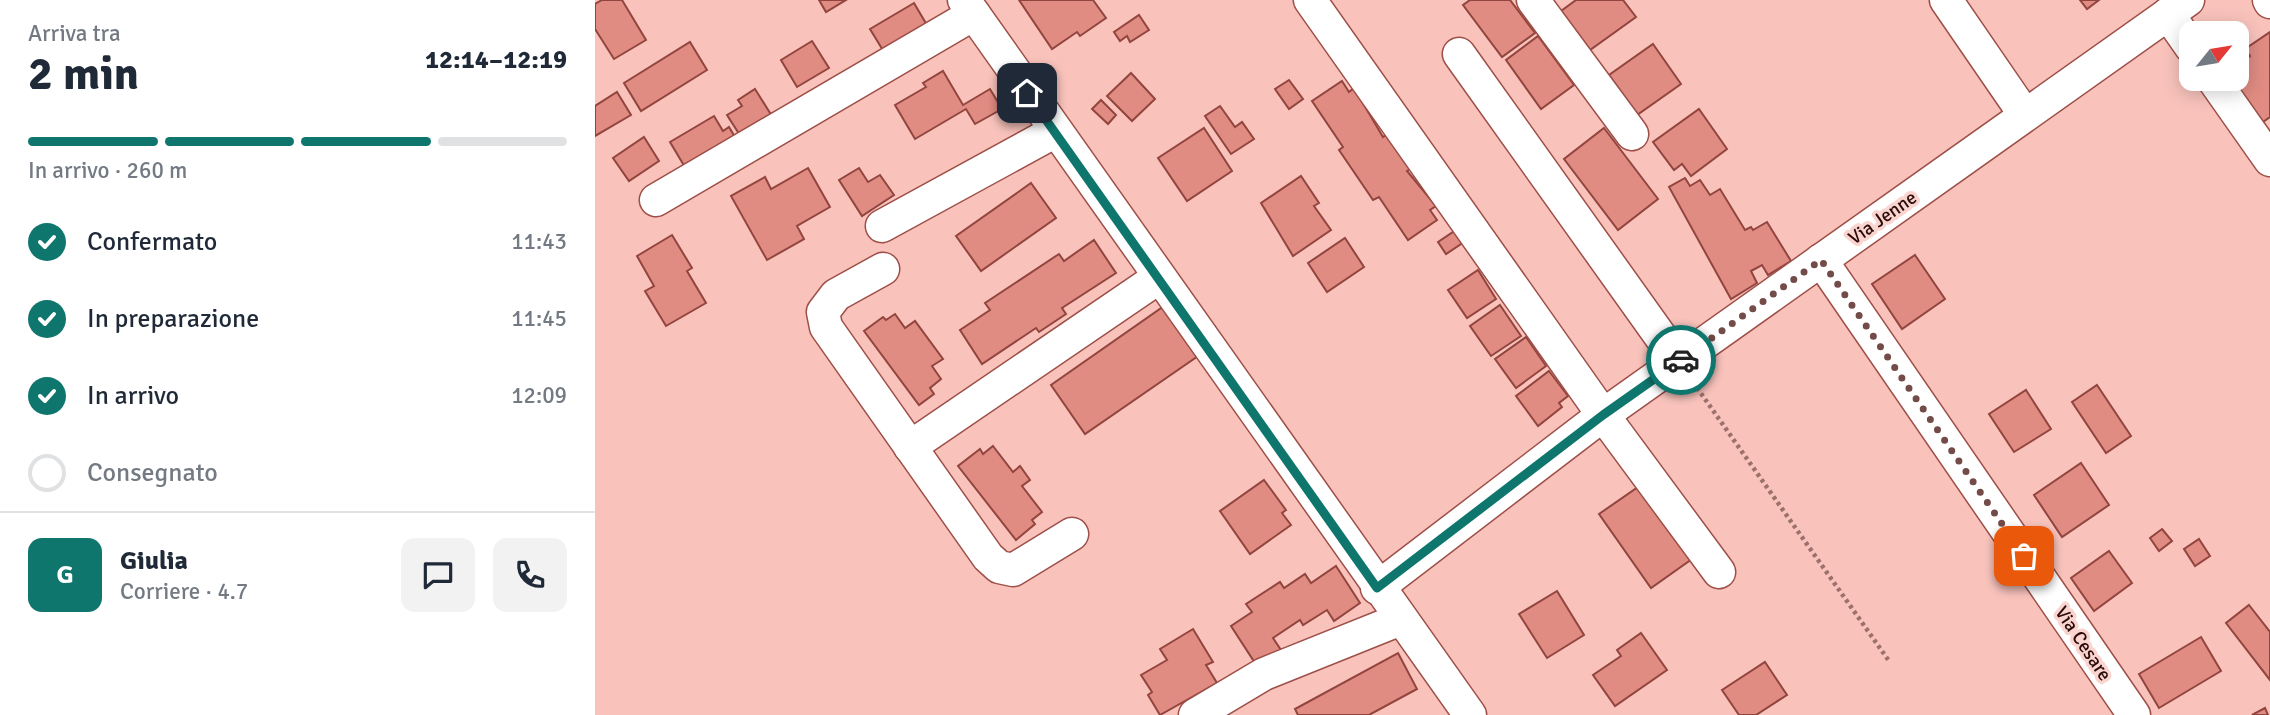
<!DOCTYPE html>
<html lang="it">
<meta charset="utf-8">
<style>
:root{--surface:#fff;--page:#f2f2f3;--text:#1f2937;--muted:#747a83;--line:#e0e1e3;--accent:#0f766e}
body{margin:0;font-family:Signika,sans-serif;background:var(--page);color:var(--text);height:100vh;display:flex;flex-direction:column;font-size:26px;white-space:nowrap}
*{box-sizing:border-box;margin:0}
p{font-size:23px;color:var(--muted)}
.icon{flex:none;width:38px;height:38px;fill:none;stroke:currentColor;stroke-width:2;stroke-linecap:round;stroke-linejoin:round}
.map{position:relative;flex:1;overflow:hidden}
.sheet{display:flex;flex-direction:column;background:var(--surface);width:595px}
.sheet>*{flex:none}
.needle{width:46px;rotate:60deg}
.buttons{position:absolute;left:1584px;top:21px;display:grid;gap:14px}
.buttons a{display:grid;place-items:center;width:70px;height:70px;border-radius:14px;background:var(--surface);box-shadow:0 4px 18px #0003;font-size:35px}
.pin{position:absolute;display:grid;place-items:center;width:60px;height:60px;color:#fff;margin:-30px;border-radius:14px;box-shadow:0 4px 10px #0006}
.courier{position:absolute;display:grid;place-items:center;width:70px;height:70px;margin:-35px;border:5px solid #0f766e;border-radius:50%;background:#fff;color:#222;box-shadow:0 2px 9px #0007}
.overview em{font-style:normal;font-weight:800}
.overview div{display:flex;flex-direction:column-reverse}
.overview{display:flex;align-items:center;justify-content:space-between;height:119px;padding:0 28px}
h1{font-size:46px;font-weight:800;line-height:52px}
.bar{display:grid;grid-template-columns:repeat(4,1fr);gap:10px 7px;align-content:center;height:84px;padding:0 28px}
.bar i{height:9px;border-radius:5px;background:var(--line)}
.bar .selected{background:var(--accent)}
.bar p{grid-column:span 4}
.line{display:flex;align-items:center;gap:18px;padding:0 28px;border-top:2px solid var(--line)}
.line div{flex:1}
.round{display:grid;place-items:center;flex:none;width:74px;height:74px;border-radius:14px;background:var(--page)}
ol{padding:0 28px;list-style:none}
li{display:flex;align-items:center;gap:21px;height:77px}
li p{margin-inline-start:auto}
li .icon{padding:7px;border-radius:50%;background:var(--accent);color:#fff;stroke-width:4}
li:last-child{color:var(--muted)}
li i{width:38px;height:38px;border:4px solid var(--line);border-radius:50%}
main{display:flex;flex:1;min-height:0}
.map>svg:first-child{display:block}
.building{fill:#e18c83;stroke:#92453e;stroke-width:2}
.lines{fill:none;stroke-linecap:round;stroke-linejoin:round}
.minor-casing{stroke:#9d4f48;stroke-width:35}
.path{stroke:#9c706b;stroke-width:4.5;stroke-dasharray:3.5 3.5;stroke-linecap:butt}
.minor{stroke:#fff;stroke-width:32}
.done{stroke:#734b48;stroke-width:7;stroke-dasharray:0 12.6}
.route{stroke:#0f766e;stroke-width:9}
.labels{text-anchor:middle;stroke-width:7;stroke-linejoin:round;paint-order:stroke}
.street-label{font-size:19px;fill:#2b0b09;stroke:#fad5d0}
</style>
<main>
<section class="sheet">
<div class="overview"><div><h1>2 min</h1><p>Arriva tra</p></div><em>12:14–12:19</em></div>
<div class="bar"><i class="selected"></i><i class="selected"></i><i class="selected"></i><i></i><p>In arrivo · 260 m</p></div>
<ol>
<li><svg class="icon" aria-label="check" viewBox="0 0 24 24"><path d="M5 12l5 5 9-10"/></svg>Confermato<p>11:43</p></li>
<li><svg class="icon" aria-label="check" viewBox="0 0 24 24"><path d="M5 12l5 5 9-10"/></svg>In preparazione<p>11:45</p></li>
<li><svg class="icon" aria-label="check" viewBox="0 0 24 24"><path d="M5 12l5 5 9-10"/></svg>In arrivo<p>12:09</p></li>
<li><i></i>Consegnato</li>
</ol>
<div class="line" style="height:126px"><b class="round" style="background:var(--accent);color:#fff">G</b><div><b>Giulia</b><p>Corriere · 4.7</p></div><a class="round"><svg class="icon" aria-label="chat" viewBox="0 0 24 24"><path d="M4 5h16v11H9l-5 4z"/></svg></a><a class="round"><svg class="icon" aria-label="phone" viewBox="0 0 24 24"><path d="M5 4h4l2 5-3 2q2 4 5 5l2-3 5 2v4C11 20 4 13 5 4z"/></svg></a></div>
</section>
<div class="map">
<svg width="1675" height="715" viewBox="0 0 1675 715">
<rect width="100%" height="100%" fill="#f9c3bc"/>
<g class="building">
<path d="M7 0H27L51 40 19 59 0 29V4Z"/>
<path d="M224 0H251L231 12Z"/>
<path d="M424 0H498L511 18 485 36 482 32 457 49Z"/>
<path d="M875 0H915L940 33 907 57 868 5Z"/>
<path d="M981 0H1028L1041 17 995 50 966 11Z"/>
<path d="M1485 0H1504L1492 9Z"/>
<path d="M319 3 336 32 292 57 275 29Z"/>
<path d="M544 15 554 30 535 42 532 36 525 41 519 32Z"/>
<path d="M1675 32V117L1665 124 1635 79H1642V66L1655 56 1650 49Z"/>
<path d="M943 36 979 85 946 109 911 60Z"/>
<path d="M217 41 234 68 202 87 186 60Z"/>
<path d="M95 42 112 70 46 111 29 83Z"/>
<path d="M1058 44 1086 84 1042 115 1014 75Z"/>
<path d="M348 71 368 105 395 89 407 109 380 124 371 109 320 139 300 105 331 87 328 83Z"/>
<path d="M536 73 560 99 537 121 512 96Z"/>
<path d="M694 80 708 99 694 109 680 89Z"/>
<path d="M747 81 754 92 759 88 788 137 795 132 819 167 812 171 841 206 835 210 842 220 813 240 784 197 778 200 744 150 748 147 717 101Z"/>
<path d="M160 89 180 121 148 140 132 115 147 106 143 100Z"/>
<path d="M22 92 36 115 0 136V106Z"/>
<path d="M506 100 521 115 513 124 497 109Z"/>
<path d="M625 106 640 127 647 122 659 139 636 154 610 116Z"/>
<path d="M1104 109 1132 149 1096 176 1087 164 1079 170 1058 142Z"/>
<path d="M119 116 128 131 134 127 144 144 94 174 75 142Z"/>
<path d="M609 128 637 171 592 201 563 158Z"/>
<path d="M1009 128 1063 199 1023 230 969 159Z"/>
<path d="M49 137 64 161 34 181 18 158Z"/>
<path d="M213 168 235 207 202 226 209 239 172 260 136 196 170 177 176 189Z"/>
<path d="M264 168 273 182 285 175 299 195 267 216 244 180Z"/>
<path d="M706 176 724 203 719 206 736 230 698 256 666 203Z"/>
<path d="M1090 178 1095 186 1105 180 1115 195 1125 189 1150 230 1156 227 1158 230 1172 222 1196 261 1173 275 1167 265 1156 271 1162 283 1136 299 1074 187Z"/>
<path d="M436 183 461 218 386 271 361 236Z"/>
<path d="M864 228 872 240 851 254 843 242Z"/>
<path d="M77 235 97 268 92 271 111 303 71 326 50 291 59 286 42 256Z"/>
<path d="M750 238 769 267 732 292 713 263Z"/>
<path d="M499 240 521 273 467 308 471 314 444 332 441 328 387 364 365 330 395 310 390 303 464 254 469 261Z"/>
<path d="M1320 255 1350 299 1307 329 1277 284Z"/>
<path d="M883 270 901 299 872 318 853 290Z"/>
<path d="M572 304 606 354 490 434 456 385Z"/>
<path d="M905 305 926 336 896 356 875 326Z"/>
<path d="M300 314 310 328 320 321 348 359 337 366 346 379 335 388 339 394 324 405 269 331 288 317 291 320Z"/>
<path d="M931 337 951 366 921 388 900 359Z"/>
<path d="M954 371 973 396 964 403 967 407 943 426 921 396Z"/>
<path d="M1502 385 1536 436 1511 453 1477 402Z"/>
<path d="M1431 390 1456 429 1419 452 1394 414Z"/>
<path d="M398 446 418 472 425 466 435 480 427 486 447 512 437 520 440 524 421 540 363 466 385 449 388 454Z"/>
<path d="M1486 463 1514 505 1467 537 1439 495Z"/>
<path d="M669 480 691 510 687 513 696 525 655 554 625 511Z"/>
<path d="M1046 485 1097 559 1056 588 1004 514Z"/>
<path d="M1567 529 1577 541 1564 551 1555 538Z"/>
<path d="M1604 539 1615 556 1600 566 1589 549Z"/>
<path d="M1514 551 1537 583 1499 611 1476 578Z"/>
<path d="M741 566 765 603 739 621 732 610 708 625 705 620 678 638 686 650 662 666 636 626 657 612 651 604 685 582 689 588 710 574 716 583Z"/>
<path d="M962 591 989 635 952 658 924 614Z"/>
<path d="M1654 605 1675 632V680L1631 623Z"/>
<path d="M598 629 618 662 611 665 622 683 565 715 553 695 557 692 546 675 572 660 565 649Z"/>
<path d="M1046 633 1072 670 1020 706 998 675 1026 656 1022 650Z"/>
<path d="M1606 637 1626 671 1564 708 1544 674Z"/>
<path d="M803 653 822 689 774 715H703L700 709Z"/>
<path d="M1170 662 1192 695 1161 715H1144L1127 690Z"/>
<path d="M1670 708 1673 715H1657Z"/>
</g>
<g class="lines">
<defs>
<g id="minor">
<path d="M369 0 875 715"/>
<path d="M715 0 1008 415 1124 572"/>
<path d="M938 0 1037 134"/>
<path d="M1351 0 1430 115"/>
<path d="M1674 0 1675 2"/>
<path d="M1573 14 1596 47"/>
<path d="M864 54 1083 361"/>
<path d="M1618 79 1675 160"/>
<path d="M61 200 379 14"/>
<path d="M287 226 459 132"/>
<path d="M1226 260 1539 715"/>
<path d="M288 269 241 295 228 312 231 327 393 557 404 567 418 570 477 534"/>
<path d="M315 447 563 278"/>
<path d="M782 588 1008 415 1593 0"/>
<path d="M600 715 669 674 806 619"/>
</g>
</defs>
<use href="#minor" class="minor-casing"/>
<path class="path" d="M1098 382 1294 661"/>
<use href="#minor" class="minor"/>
</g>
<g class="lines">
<path class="done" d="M1086 360 1226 260 1429 556"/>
<path class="route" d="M432 93 782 588 1008 415 1086 360"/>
</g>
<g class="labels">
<g class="street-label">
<text transform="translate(1287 217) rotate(-35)" y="7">Via Jenne</text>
<text transform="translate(1489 643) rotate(56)" y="7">Via Cesare</text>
</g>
</g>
</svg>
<div class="buttons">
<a><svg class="needle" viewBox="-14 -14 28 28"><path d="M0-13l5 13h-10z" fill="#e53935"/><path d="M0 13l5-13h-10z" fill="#747a83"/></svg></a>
</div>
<div class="pin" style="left:1429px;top:556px;background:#ea580c"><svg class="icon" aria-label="bag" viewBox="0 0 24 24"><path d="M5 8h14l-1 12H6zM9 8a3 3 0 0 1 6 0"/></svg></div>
<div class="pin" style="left:432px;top:93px;background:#1f2937"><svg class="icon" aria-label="home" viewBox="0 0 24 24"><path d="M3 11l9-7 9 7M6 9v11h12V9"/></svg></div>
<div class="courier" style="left:1086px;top:360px"><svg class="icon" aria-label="car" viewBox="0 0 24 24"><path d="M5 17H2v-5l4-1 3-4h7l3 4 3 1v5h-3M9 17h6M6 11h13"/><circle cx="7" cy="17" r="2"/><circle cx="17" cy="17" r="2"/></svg></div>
</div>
</main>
